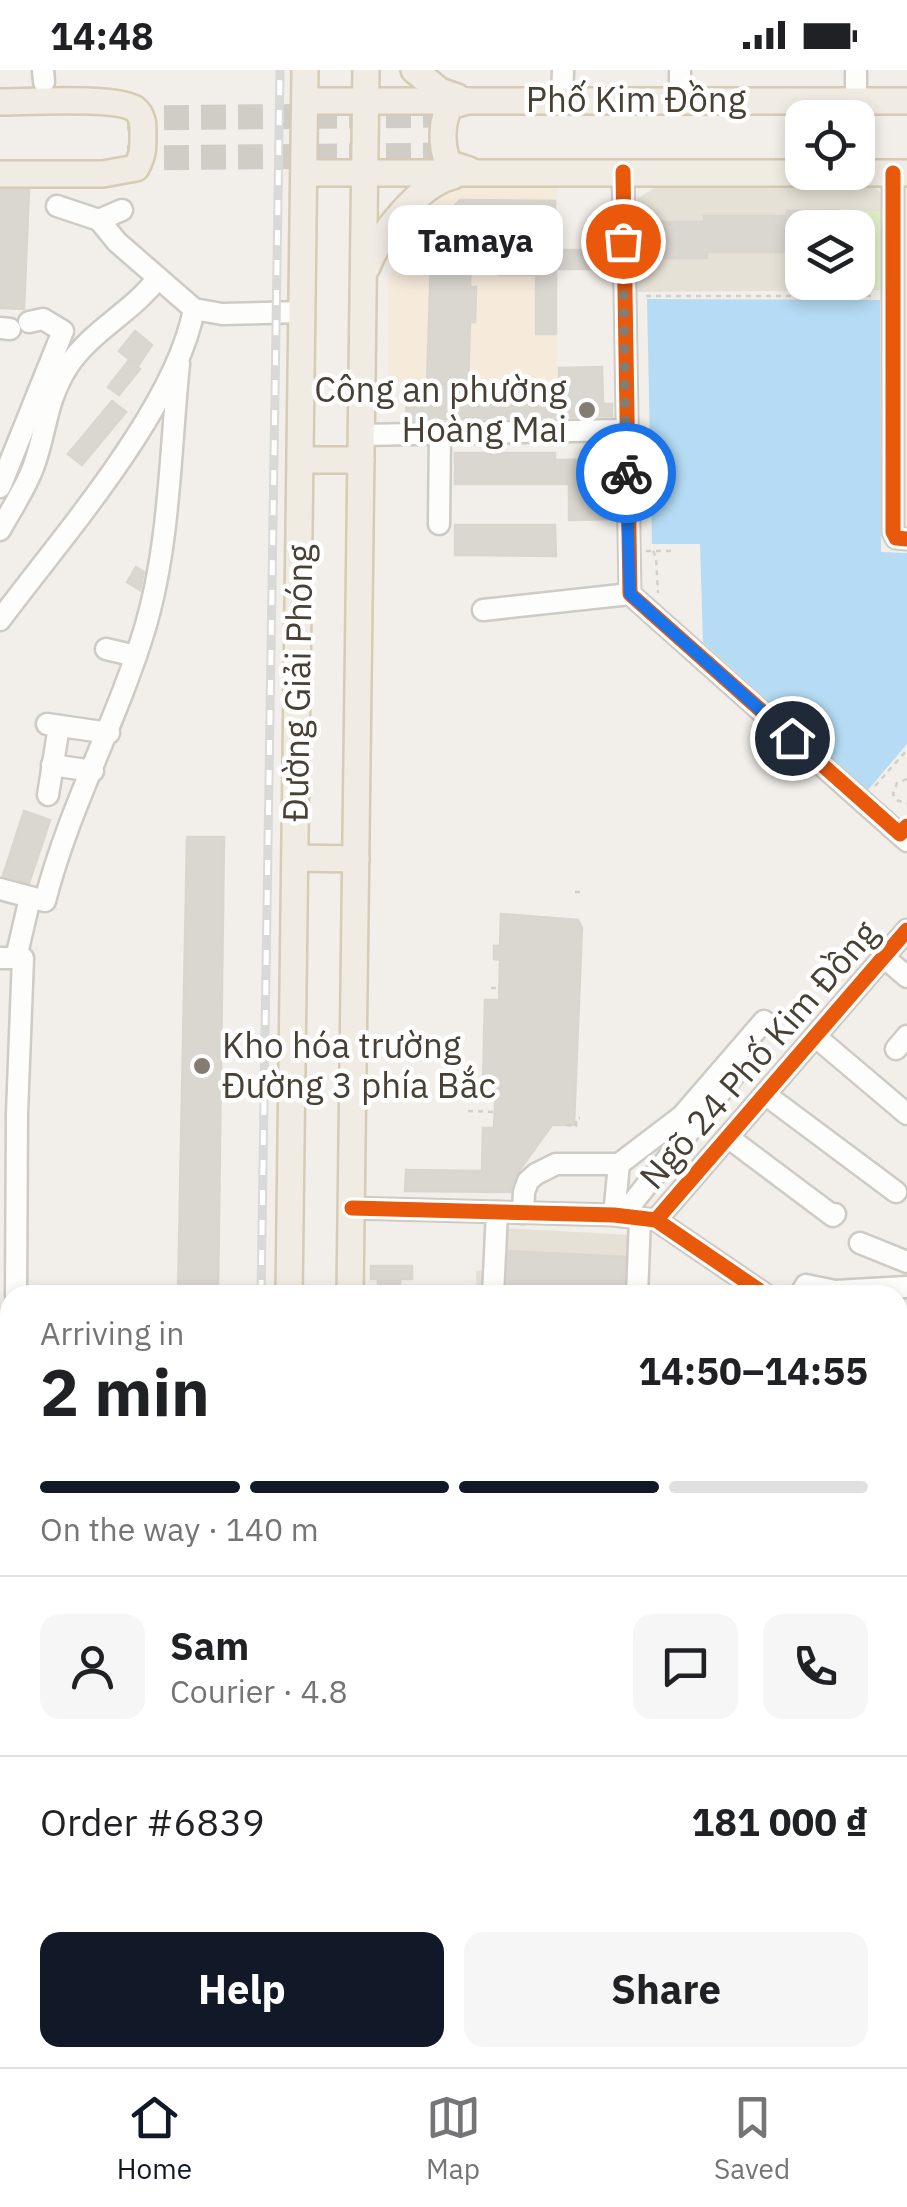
<!DOCTYPE html>
<meta charset="utf-8">
<style>
:root{--surface:#fff;--page:#f6f6f6;--text:#202124;--muted:#757577;--line:#e0e0e0;--accent:#111827}
body{margin:0;font-family:"IBM Plex Sans",sans-serif;background:var(--page);color:var(--text);height:100vh;display:flex;flex-direction:column;font-size:38px;white-space:nowrap}
*{box-sizing:border-box;margin:0}
p{font-size:32px;color:var(--muted)}
.icon{flex:none;width:55px;height:55px;fill:none;stroke:currentColor;stroke-width:2;stroke-linecap:round;stroke-linejoin:round}
.map{position:relative;flex:1;overflow:hidden}
.side{position:absolute;left:0px;top:1215px;width:908px;height:782px;display:flex;flex-direction:column;background:var(--surface);border-radius:30px 30px 0 0;box-shadow:0 5px 15px #0003}
.side>*{flex:none}
.controls{position:absolute;left:785px;top:30px;display:grid;gap:20px}
.controls a{display:grid;place-items:center;width:90px;height:90px;border-radius:20px;background:var(--surface);box-shadow:0 5px 15px #0003;font-size:50px}
.pin{position:absolute;display:grid;place-items:center;width:85px;height:85px;color:#fff;margin:-42px;border:5px solid #fff;border-radius:50%;box-shadow:0 2px 10px #0007}
.courier{position:absolute;display:grid;place-items:center;width:100px;height:100px;margin:-50px;border:8px solid #1a73e8;border-radius:50%;background:#fff;color:#222;box-shadow:0 2px 12px #0007}
.bubble{position:absolute;height:70px;border-radius:20px;background:var(--surface);box-shadow:0 5px 15px #0003;font-size:32px;font-weight:800;line-height:70px;text-align:center}
.summary em{font-style:normal;font-weight:800}
.summary div{display:flex;flex-direction:column-reverse}
.summary{display:flex;align-items:center;justify-content:space-between;height:170px;padding:0 40px}
h1{font-size:65px;font-weight:800;line-height:75px}
.bar{display:grid;grid-template-columns:repeat(4,1fr);gap:15px 10px;align-content:center;height:120px;padding:0 40px}
.bar i{height:12px;border-radius:8px;background:var(--line)}
.bar .active{background:var(--accent)}
.bar p{grid-column:span 4}
.line{display:flex;align-items:center;gap:25px;padding:0 40px;border-top:2px solid var(--line)}
.line div{flex:1}
.round{display:grid;place-items:center;flex:none;width:105px;height:105px;border-radius:20px;background:var(--page)}
.button{display:flex;gap:20px;margin-top:auto;padding:20px 40px}
.button a{flex:1;height:115px;border-radius:20px;background:var(--accent);color:#fff;font-size:40px;font-weight:800;line-height:115px;text-align:center}
.button a+a{background:var(--page);color:var(--text)}
.status{display:flex;justify-content:space-between;align-items:center;height:70px;padding:0 50px;background:var(--surface);direction:ltr}
.status svg{height:28px;fill:currentColor}
.tabs{display:flex;justify-content:space-around;align-items:center;height:140px;border-top:2px solid var(--line);background:var(--surface);font-size:28px;color:var(--muted)}
.tabs a{display:grid;justify-items:center;gap:5px}
.tabs .active{color:var(--accent)}
.map>svg:first-child{display:block}
.residential{fill:#e6e1d6;fill-rule:evenodd}
.commercial{fill:#f6eadb}
.industrial{fill:#e5e0db}
.green{fill:#e0eec7}
.water{fill:#b5dcf4}
.building{fill:#dad6d0;stroke:#dad6cf;stroke-width:2.5}
.lines{fill:none;stroke-linecap:round;stroke-linejoin:round}
.major-tunnel{stroke:#d0ccc6;stroke-width:25;stroke-dasharray:25 12;stroke-linecap:butt}
.minor-casing{stroke:#cecbc5;stroke-width:25}
.major-casing{stroke:#d6cbb5;stroke-width:30}
.path{stroke:#d2cfc9;stroke-width:2.5;stroke-dasharray:5 5;stroke-linecap:butt}
.minor{stroke:#fdfdfc;stroke-width:20}
.major{stroke:#f1ece3;stroke-width:25}
.rail-casing{stroke:#d9d9d8;stroke-width:9}
.rail{stroke:#fff;stroke-width:5;stroke-dasharray:15;stroke-linecap:butt}
.cycleway-casing{stroke:#fff;stroke-width:21}
.cycleway{stroke:#e8590c;stroke-width:15}
.done{stroke:#847d74;stroke-width:10;stroke-dasharray:0 18}
.route{stroke:#1a73e8;stroke-width:12}
.poi-dot{fill:#847d74;stroke:#fff;stroke-width:4}
.labels{text-anchor:middle;stroke-width:9;stroke-linejoin:round;paint-order:stroke}
.street-label{font-size:35px;fill:#484034;stroke:#fff}
.poi-label{font-size:35px;fill:#484034;stroke:#fff;text-anchor:end}
</style>
<div class="status"><b>14:48</b><svg viewBox="0 0 49 12"><path d="M0 12V9h3v3zM5 12V6h3v6zM10 12V3h3v9zM15 12V0h3v12zM26 1h20v11H26zM47 4h2v5h-2z"/></svg></div>
<div class="map">
<svg width="907" height="1997" viewBox="0 0 907 1997">
<rect width="100%" height="100%" fill="#f2efea"/>
<g class="residential">
<path d="M662 113H868L884 125 885 220 635 222 637 129ZM802 158H858V212H802Z"/>
<path d="M486 1157 649 1166 646 1225H477L476 1201 486 1199Z"/>
<path d="M907 1488V1631L898 1624V1501Z"/>
</g>
<path class="commercial" d="M557 114V314L388 312V211L440 121 450 115Z"/>
<path class="industrial" d="M898 1845 907 1849V1997H589L590 1988H898Z"/>
<path class="green" d="M883 141 884 219H842V213L858 212V158L841 157V142Z"/>
<path class="water" d="M647 229 880 230 881 482 907 483V674L868 720 703 572 700 474H652Z"/>
<g class="building">
<path d="M0 120H29L24 239 0 238Z"/>
<path d="M460 130 555 131V180H611V199H556V264H536V205H500L501 166 471 165 470 217H476L475 252H470L468 317H559V298L602 297 603 334H612V346L406 350 407 313H427L432 158Z"/>
<path d="M839 140V158H802V178H789V182H707V188H663V152H704V146H787V141Z"/>
<path d="M135 261 152 275 138 296 119 281Z"/>
<path d="M129 290 140 299 119 325 108 317Z"/>
<path d="M112 331 126 342 82 395 68 384Z"/>
<path d="M455 383H555V390L614 389 615 449 569 450V414H455Z"/>
<path d="M455 455H555L556 486 455 485Z"/>
<path d="M136 497 144 502 140 520 127 512Z"/>
<path d="M24 741 50 750 29 813 3 806Z"/>
<path d="M187 767H224L218 1225H178Z"/>
<path d="M501 844 578 850 582 858 574 1055H552L516 1105 510 1122 405 1121 406 1100 482 1101 483 1058H494L496 1012H483L485 930H499L500 890 494 889V876H500Z"/>
<path d="M509 1181 625 1187 623 1225H507Z"/>
<path d="M371 1196H412V1209H400V1225H378V1209H371Z"/>
</g>
<g class="lines">
<g class="major-tunnel">
<path d="M127 48 456 45"/>
<path d="M127 88 456 85"/>
</g>
<defs>
<g id="minor">
<path d="M43 0 44 12"/>
<path d="M680 0V30"/>
<path d="M562 29 563 0"/>
<path d="M856 31V0"/>
<path d="M623 102 630 524"/>
<path d="M893 103V462L896 468 907 469"/>
<path d="M57 136 99 150 122 140"/>
<path d="M99 150 117 172 194 239"/>
<path d="M0 258 10 259"/>
<path d="M362 365 625 360"/>
<path d="M0 417 63 261 43 249 29 252"/>
<path d="M439 454 440 364"/>
<path d="M0 460C11 440 25 419 33 398 47 361 45 332 68 296 91 261 132 242 157 209"/>
<path d="M630 524 907 771"/>
<path d="M483 540 630 524"/>
<path d="M0 550C61 468 176 338 194 239L222 244 303 242"/>
<path d="M106 579 136 586"/>
<path d="M47 654 109 663"/>
<path d="M52 695 93 701"/>
<path d="M48 725 59 656"/>
<path d="M0 819 45 831C69 737 117 651 145 558 170 474 170 381 179 294"/>
<path d="M0 888H23L17 1043 16 1225"/>
<path d="M16 888 30 828"/>
<path d="M885 888 907 907"/>
<path d="M816 967 907 1044"/>
<path d="M896 979 907 966"/>
<path d="M766 1025 896 1122"/>
<path d="M729 1068 833 1146 835 1144"/>
<path d="M352 1138 614 1145 656 1150 766 1225"/>
<path d="M523 1143 524 1122 528 1111 536 1104 556 1094H619L682 1046 764 951"/>
<path d="M614 1145 619 1094"/>
<path d="M622 1146 742 995"/>
<path d="M656 1150 907 860"/>
<path d="M860 1173 907 1192"/>
<path d="M493 1225 497 1142"/>
<path d="M637 1225 640 1148"/>
<path d="M800 1225 806 1215 835 1221 907 1217"/>
<path d="M0 1416H10"/>
<path d="M898 1446 905 1452 907 1448"/>
<path d="M898 1535 907 1523"/>
<path d="M898 1613 907 1620"/>
<path d="M898 1672 907 1659"/>
<path d="M898 1734 903 1736"/>
<path d="M898 1778 907 1753"/>
<path d="M898 1828 907 1831"/>
<path d="M8 1907 10 1854"/>
<path d="M898 1959 907 1960"/>
<path d="M660 1997V1988"/>
<path d="M821 1997 822 1988"/>
</g>
<g id="major">
<path d="M414 0 440 21 457 27"/>
<path d="M305 31H907"/>
<path d="M467 31 450 36C441 52 441 75 448 93L469 100"/>
<path d="M0 32C26 32 117 26 135 39 144 46 143 57 143 68 143 81 142 87 136 98L103 104H0"/>
<path d="M304 103H907"/>
<path d="M367 197C379 166 419 114 453 106"/>
<path d="M301 390H361"/>
<path d="M295 788 356 789"/>
<path d="M289 1225 305 0"/>
<path d="M350 1225 366 0"/>
<path d="M898 1280 907 1268"/>
<path d="M277 1997V1988"/>
<path d="M340 1997V1988"/>
</g>
</defs>
<use href="#minor" class="minor-casing"/>
<use href="#major" class="major-casing"/>
<g class="path">
<path d="M646 226H873"/>
<path d="M646 481H676"/>
<path d="M653 481 656 487 658 523"/>
<path d="M907 709 897 713 893 724 896 730 907 733"/>
<path d="M875 716 907 680"/>
<path d="M575 822H580"/>
<path d="M491 918H499"/>
<path d="M468 1041 495 1042"/>
<path d="M566 1055 576 1056V1049L580 1048"/>
</g>
<use href="#minor" class="minor"/>
<use href="#major" class="major"/>
<defs>
<g id="rail">
<path d="M261 1225 280 0"/>
<path d="M26 1988V1997"/>
<path d="M254 1997V1988"/>
</g>
</defs>
<use href="#rail" class="rail-casing"/>
<use href="#rail" class="rail"/>
<defs>
<g id="cycleway">
<path d="M623 102 630 524 900 764 907 756"/>
<path d="M893 103V462L896 468 907 469"/>
<path d="M352 1138 614 1145 656 1150 766 1225"/>
<path d="M656 1150 907 860"/>
</g>
</defs>
<use href="#cycleway" class="cycleway-casing"/>
<use href="#cycleway" class="cycleway"/>
</g>
<g class="lines">
<path class="done" d="M623 171 626 403"/>
<path class="route" d="M626 403 630 524 792 668"/>
</g>
<g class="poi-dot">
<circle cx="587" cy="340" r="10"/>
<circle cx="202" cy="996" r="10"/>
</g>
<g class="labels">
<g class="street-label">
<text x="636" y="42">Phố Kim Đồng</text>
<text transform="translate(298 613) rotate(-89)" y="12">Đường Giải Phóng</text>
<text transform="translate(759 985) rotate(-49)" y="12">Ngõ 24 Phố Kim Đồng</text>
</g>
<g class="poi-label">
<text x="567" y="332">Công an phường<tspan x="567" dy="40">Hoàng Mai</tspan></text>
<text x="222" y="988" text-anchor="start">Kho hóa trường<tspan x="222" dy="40">Đường 3 phía Bắc</tspan></text>
</g>
</g>
</svg>
<div class="controls">
<a><svg class="icon" aria-label="locate" viewBox="0 0 24 24"><circle cx="12" cy="12" r="6"/><path d="M12 2v4M12 18v4M2 12h4M18 12h4"/></svg></a>
<a><svg class="icon" aria-label="layers" viewBox="0 0 24 24"><path d="M12 4l9 5-9 5-9-5zM3 14l9 5 9-5"/></svg></a>
</div>
<div class="pin" style="left:623px;top:171px;background:#ea580c"><svg class="icon" aria-label="bag" viewBox="0 0 24 24"><path d="M5 8h14l-1 12H6zM9 8a3 3 0 0 1 6 0"/></svg></div>
<div class="pin" style="left:792px;top:668px;background:#1f2937"><svg class="icon" aria-label="home" viewBox="0 0 24 24"><path d="M3 11l9-7 9 7M6 9v11h12V9"/></svg></div>
<div class="courier" style="left:626px;top:403px"><svg class="icon" aria-label="bike" viewBox="0 0 24 24"><circle cx="6" cy="16" r="4"/><circle cx="18" cy="16" r="4"/><path d="M6 16l4-8h5l3 8M10 8l3 8H6M13 5h3"/></svg></div>
<div class="bubble" style="left:388px;top:135px;width:175px">Tamaya</div>
<section class="side">
<div class="summary"><div><h1>2 min</h1><p>Arriving in</p></div><em>14:50–14:55</em></div>
<div class="bar"><i class="active"></i><i class="active"></i><i class="active"></i><i></i><p>On the way · 140 m</p></div>
<div class="line" style="height:180px"><a class="round"><svg class="icon" aria-label="person" viewBox="0 0 24 24"><circle cx="12" cy="8" r="4"/><path d="M4 21q1-7 8-7t8 7"/></svg></a><div><b>Sam</b><p>Courier · 4.8</p></div><a class="round"><svg class="icon" aria-label="chat" viewBox="0 0 24 24"><path d="M4 5h16v11H9l-5 4z"/></svg></a><a class="round"><svg class="icon" aria-label="phone" viewBox="0 0 24 24"><path d="M5 4h4l2 5-3 2q2 4 5 5l2-3 5 2v4C11 20 4 13 5 4z"/></svg></a></div>
<div class="line" style="height:130px"><div>Order #6839</div><b>181 000 ₫</b></div>
<div class="button"><a>Help</a><a>Share</a></div>
</section>
</div>
<nav class="tabs">
<a class="active"><svg class="icon" aria-label="home" viewBox="0 0 24 24"><path d="M3 11l9-7 9 7M6 9v11h12V9"/></svg>Home</a>
<a><svg class="icon" aria-label="map" viewBox="0 0 24 24"><path d="M3 6l6-2 6 2 6-2v14l-6 2-6-2-6 2zM9 4v14M15 6v14"/></svg>Map</a>
<a><svg class="icon" aria-label="saved" viewBox="0 0 24 24"><path d="M7 4h10v16l-5-4-5 4z"/></svg>Saved</a>
</nav>
